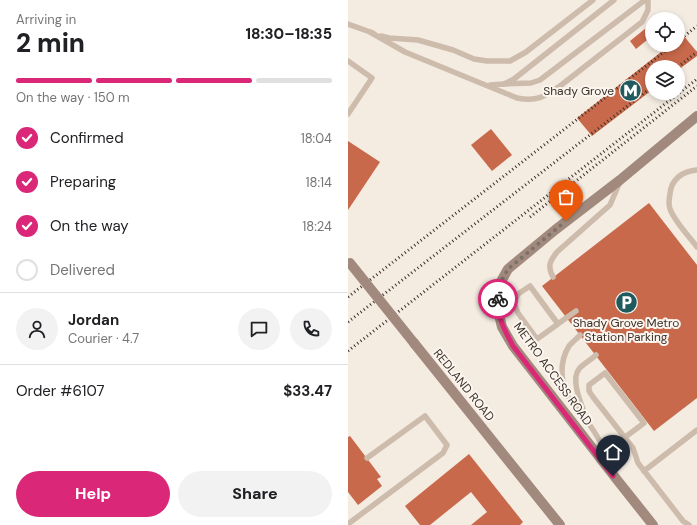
<!DOCTYPE html>
<meta charset="utf-8">
<style>
:root{--surface:#fff;--page:#f2f2f2;--text:#202124;--muted:#757577;--line:#e0e0e0;--accent:#db2777}
body{margin:0;font-family:"DM Sans",sans-serif;background:var(--page);color:var(--text);height:100vh;display:flex;flex-direction:column;font-size:15px;white-space:nowrap}
*{box-sizing:border-box;margin:0}
p{font-size:13px;color:var(--muted)}
.icon{flex:none;width:22px;height:22px;fill:none;stroke:currentColor;stroke-width:2;stroke-linecap:round;stroke-linejoin:round}
.map{position:relative;flex:1;overflow:hidden}
.panel{display:flex;flex-direction:column;background:var(--surface);width:348px}
.panel>*{flex:none}
.fabs{position:absolute;left:297px;top:12px;display:grid;gap:8px}
.fabs a{display:grid;place-items:center;width:40px;height:40px;border-radius:50%;background:var(--surface);box-shadow:0 2px 6px #0003;font-size:20px}
.pin{position:absolute;display:grid;place-items:center;width:34px;height:34px;color:#fff;margin:-41px -17px;border-radius:50% 50% 50% 0;rotate:-45deg;box-shadow:0 0 4px #0007}
.pin .icon{rotate:45deg}
.courier{position:absolute;display:grid;place-items:center;width:40px;height:40px;margin:-20px;border:3px solid #db2777;border-radius:50%;background:#fff;color:#222;box-shadow:0 1px 5px #0007}
.overview em{font-style:normal;font-weight:800}
.overview div{display:flex;flex-direction:column-reverse}
.overview{display:flex;align-items:center;justify-content:space-between;height:68px;padding:0 16px}
h1{font-size:26px;font-weight:800;line-height:30px}
.bar{display:grid;grid-template-columns:repeat(4,1fr);gap:6px 4px;align-content:center;height:48px;padding:0 16px}
.bar i{height:5px;border-radius:3px;background:var(--line)}
.bar .current{background:var(--accent)}
.bar p{grid-column:span 4}
.line{display:flex;align-items:center;gap:10px;padding:0 16px;border-top:1px solid var(--line)}
.line div{flex:1}
.round{display:grid;place-items:center;flex:none;width:42px;height:42px;border-radius:21px;background:var(--page)}
ol{padding:0 16px;list-style:none}
li{display:flex;align-items:center;gap:12px;height:44px}
li p{margin-inline-start:auto}
li .icon{padding:4px;border-radius:50%;background:var(--accent);color:#fff;stroke-width:4}
li:last-child{color:var(--muted)}
li i{width:22px;height:22px;border:2px solid var(--line);border-radius:50%}
.primary-button{display:flex;gap:8px;margin-top:auto;padding:8px 16px}
.primary-button a{flex:1;height:46px;border-radius:24px;background:var(--accent);color:#fff;font-size:16px;font-weight:800;line-height:46px;text-align:center}
.primary-button a+a{background:var(--page);color:var(--text)}
main{display:flex;flex:1;min-height:0}
.map>svg:first-child{display:block}
.building{fill:#c8694b}
.lines{fill:none;stroke-linecap:round;stroke-linejoin:round}
.service{stroke:#cdbbac;stroke-width:5.5}
.secondary{stroke:#a18a7d;stroke-width:10}
.rail{stroke:#3b302b;stroke-width:3;stroke-dasharray:1 3;stroke-linecap:butt}
.secondary-bridge{stroke:#a18a7d;stroke-width:10}
.done{stroke:#7c716b;stroke-width:4;stroke-dasharray:0 7.2}
.route{stroke:#db2777;stroke-width:5}
.labels{text-anchor:middle;stroke-width:4;stroke-linejoin:round;paint-order:stroke}
.poi-label{font-size:12px;fill:#3b302b;stroke:#fbf5ee;text-anchor:end}
.street-label{font-size:12px;fill:#3b302b;stroke:#fbf5ee}
</style>
<main>
<section class="panel">
<div class="overview"><div><h1>2 min</h1><p>Arriving in</p></div><em>18:30–18:35</em></div>
<div class="bar"><i class="current"></i><i class="current"></i><i class="current"></i><i></i><p>On the way · 150 m</p></div>
<ol>
<li><svg class="icon" aria-label="check" viewBox="0 0 24 24"><path d="M5 12l5 5 9-10"/></svg>Confirmed<p>18:04</p></li>
<li><svg class="icon" aria-label="check" viewBox="0 0 24 24"><path d="M5 12l5 5 9-10"/></svg>Preparing<p>18:14</p></li>
<li><svg class="icon" aria-label="check" viewBox="0 0 24 24"><path d="M5 12l5 5 9-10"/></svg>On the way<p>18:24</p></li>
<li><i></i>Delivered</li>
</ol>
<div class="line" style="height:72px"><a class="round"><svg class="icon" aria-label="person" viewBox="0 0 24 24"><circle cx="12" cy="8" r="4"/><path d="M4 21q1-7 8-7t8 7"/></svg></a><div><b>Jordan</b><p>Courier · 4.7</p></div><a class="round"><svg class="icon" aria-label="chat" viewBox="0 0 24 24"><path d="M4 5h16v11H9l-5 4z"/></svg></a><a class="round"><svg class="icon" aria-label="phone" viewBox="0 0 24 24"><path d="M5 4h4l2 5-3 2q2 4 5 5l2-3 5 2v4C11 20 4 13 5 4z"/></svg></a></div>
<div class="line" style="height:52px"><div>Order #6107</div><b>$33.47</b></div>
<div class="primary-button"><a>Help</a><a>Share</a></div>
</section>
<div class="map">
<svg width="349" height="525" viewBox="0 0 349 525">
<rect width="100%" height="100%" fill="#f4ebe1"/>
<g class="building">
<path d="M298 28 304 36 288 49 282 41Z"/>
<path d="M335 35 349 52V56L330 70V67H304V90L244 136 229 118 322 45H330V39Z"/>
<path d="M143 129 164 155 144 171 123 145Z"/>
<path d="M0 141 32 162 0 210Z"/>
<path d="M301 203 349 265V398L306 431 194 286Z"/>
<path d="M2 436 33 477 29 479 34 486 10 505 0 492V437Z"/>
<path d="M121 454 175 522 172 525H123L139 512 123 492 82 525H72L57 506Z"/>
</g>
<g class="lines">
<g class="service">
<path d="M0 24 25 33"/>
<path d="M22 32 57 52 169 98C189 102 196 97 212 86L294 22 300 10V0"/>
<path d="M33 36 41 38 70 40 105 50 126 59 139 61H162L178 52 245 0"/>
<path d="M0 61 24 78 0 114"/>
<path d="M156 84 183 83 192 80 297 0"/>
<path d="M142 85 156 84 166 79 266 0"/>
<path d="M349 170C335 171 323 179 322 194 321 199 320 203 322 209 327 222 340 235 349 247"/>
<path d="M205 277C199 266 202 261 209 252L262 205 271 184"/>
<path d="M210 324 182 286 170 294 166 303 170 313 189 339C202 330 215 320 228 311"/>
<path d="M232 335C229 339 224 342 221 346 211 362 212 384 222 399 227 407 234 413 239 421 249 435 259 452 263 468"/>
<path d="M238 417C234 406 222 380 231 369 235 364 243 360 248 355"/>
<path d="M276 438 296 423 257 373 241 385V391L245 397 285 448 290 463 335 521 341 525"/>
<path d="M296 471 349 430"/>
<path d="M0 524 95 453 99 445 77 416 19 458"/>
</g>
<g class="secondary">
<path d="M66 343 212 525"/>
<path d="M305 525 270 481 165 346 154 327 149 306 150 287 160 269 207 230 272 180 349 116"/>
</g>
<g class="rail">
<path d="M330 41 349 26"/>
<path d="M330 67 349 52"/>
<path d="M182 217 349 86"/>
<path d="M0 297 325 45"/>
<path d="M0 322 304 87"/>
<path d="M0 351 349 79"/>
</g>
<path class="secondary-bridge" d="M2 263 66 343"/>
</g>
<g class="lines">
<path class="done" d="M150 299V287L160 269 218 221"/>
<path class="route" d="M150 299C149 317 157 331 165 346L265 476"/>
</g>
<defs>
<symbol id="metro-disc" viewBox="-11 -11 22 22"><circle r="9.5" fill="#1f5a5e" stroke="#fbf5ee"/><path d="M-5.5 5V-5H-3L0 0L3-5H5.5V5H3V-.5L0 4L-3-.5V5Z" fill="#fff"/></symbol>
<symbol id="parking-disc" viewBox="-11 -11 22 22"><circle r="9.5" fill="#1f5a5e" stroke="#fbf5ee"/><path d="M-3.5-5.5H1a3.5 3.5 0 0 1 0 7H-1V5.5H-3.5ZM-1-3.4V-.6H.8a1.4 1.4 0 0 0 0-2.8Z" fill="#fff"/></symbol>
</defs>
<g fill-rule="evenodd">
<use href="#metro-disc" x="270" y="78" width="25" height="25"/>
<use href="#parking-disc" x="266" y="290" width="25" height="25"/>
</g>
<g class="labels">
<g class="poi-label">
<text x="266" y="95">Shady Grove</text>
<text x="278" y="327" text-anchor="middle">Shady Grove Metro<tspan x="278" dy="14">Station Parking</tspan></text>
</g>
<g class="street-label">
<text transform="translate(205 374) rotate(54)" y="4">METRO ACCESS ROAD</text>
<text transform="translate(116 385) rotate(51)" y="4">REDLAND ROAD</text>
</g>
</g>
</svg>
<div class="fabs">
<a><svg class="icon" aria-label="locate" viewBox="0 0 24 24"><circle cx="12" cy="12" r="6"/><path d="M12 2v4M12 18v4M2 12h4M18 12h4"/></svg></a>
<a><svg class="icon" aria-label="layers" viewBox="0 0 24 24"><path d="M12 4l9 5-9 5-9-5zM3 14l9 5 9-5"/></svg></a>
</div>
<div class="pin" style="left:218px;top:221px;background:#ea580c"><svg class="icon" aria-label="bag" viewBox="0 0 24 24"><path d="M5 8h14l-1 12H6zM9 8a3 3 0 0 1 6 0"/></svg></div>
<div class="pin" style="left:265px;top:476px;background:#1f2937"><svg class="icon" aria-label="home" viewBox="0 0 24 24"><path d="M3 11l9-7 9 7M6 9v11h12V9"/></svg></div>
<div class="courier" style="left:150px;top:299px"><svg class="icon" aria-label="bike" viewBox="0 0 24 24"><circle cx="6" cy="16" r="4"/><circle cx="18" cy="16" r="4"/><path d="M6 16l4-8h5l3 8M10 8l3 8H6M13 5h3"/></svg></div>
</div>
</main>
